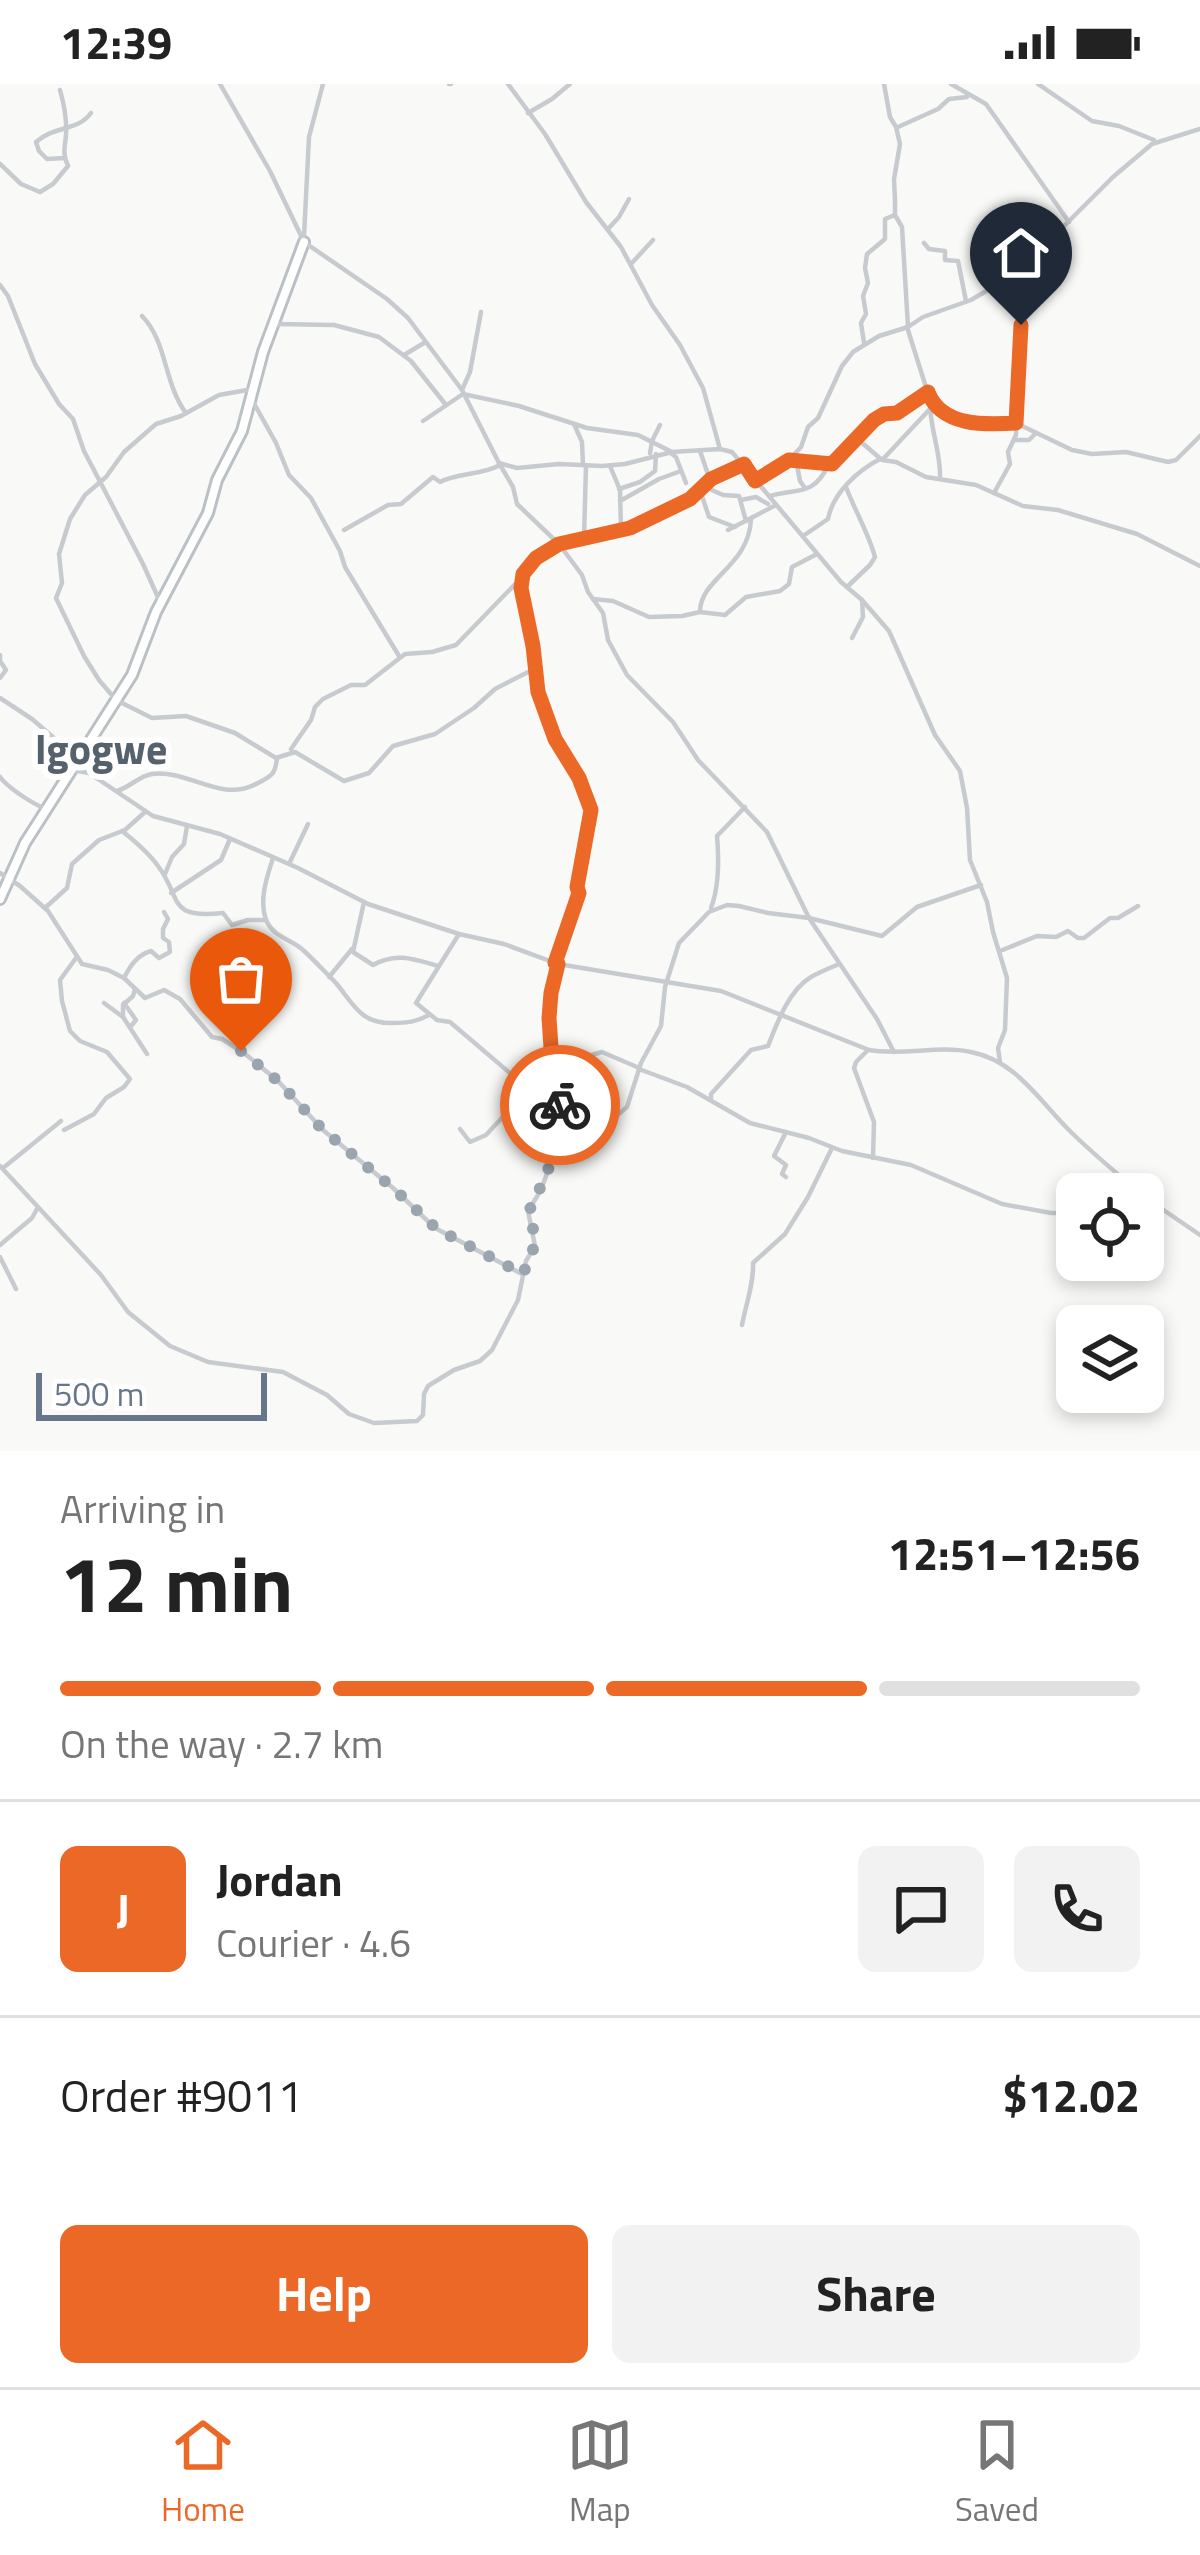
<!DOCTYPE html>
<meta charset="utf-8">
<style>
:root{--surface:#fff;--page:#f2f2f2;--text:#222;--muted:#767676;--line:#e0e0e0;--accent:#eb6826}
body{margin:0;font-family:"Titillium Web",sans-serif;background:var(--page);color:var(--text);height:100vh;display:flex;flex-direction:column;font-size:45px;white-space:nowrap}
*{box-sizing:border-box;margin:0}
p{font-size:39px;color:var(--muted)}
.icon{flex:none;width:66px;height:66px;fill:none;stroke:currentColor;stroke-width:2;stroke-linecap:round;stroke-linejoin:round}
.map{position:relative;height:1367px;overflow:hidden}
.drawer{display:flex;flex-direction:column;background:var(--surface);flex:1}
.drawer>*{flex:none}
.fabs{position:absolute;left:1056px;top:1089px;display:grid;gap:24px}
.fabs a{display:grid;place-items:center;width:108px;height:108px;border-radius:18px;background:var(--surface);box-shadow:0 6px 18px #0003;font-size:60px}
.scale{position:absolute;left:36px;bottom:30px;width:231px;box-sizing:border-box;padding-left:12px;border:6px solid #677789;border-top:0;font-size:33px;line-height:42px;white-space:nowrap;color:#677789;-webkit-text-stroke:9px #fff;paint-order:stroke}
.pin{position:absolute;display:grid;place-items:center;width:102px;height:102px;color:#fff;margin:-123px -51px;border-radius:50% 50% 50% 0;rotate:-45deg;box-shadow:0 0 12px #0007}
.pin .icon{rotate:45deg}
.courier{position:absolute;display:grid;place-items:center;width:120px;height:120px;margin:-60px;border:9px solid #eb6826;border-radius:50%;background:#fff;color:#222;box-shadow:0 3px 15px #0007}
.summary em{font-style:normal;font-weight:700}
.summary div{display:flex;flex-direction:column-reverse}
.summary{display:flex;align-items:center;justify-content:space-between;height:204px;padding:0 60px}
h1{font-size:78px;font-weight:700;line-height:90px}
.bar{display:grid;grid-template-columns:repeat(4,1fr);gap:18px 12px;align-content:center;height:144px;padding:0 60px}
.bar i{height:15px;border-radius:9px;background:var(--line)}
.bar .current{background:var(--accent)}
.bar p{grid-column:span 4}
.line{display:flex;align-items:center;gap:30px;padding:0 60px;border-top:3px solid var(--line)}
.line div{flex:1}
.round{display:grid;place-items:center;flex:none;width:126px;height:126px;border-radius:18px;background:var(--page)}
.action{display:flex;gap:24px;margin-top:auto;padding:24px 60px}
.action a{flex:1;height:138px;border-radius:18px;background:var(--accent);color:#fff;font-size:48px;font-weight:700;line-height:138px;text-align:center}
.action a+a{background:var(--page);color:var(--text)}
.status{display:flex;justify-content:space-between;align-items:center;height:84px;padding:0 60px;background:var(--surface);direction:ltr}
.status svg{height:33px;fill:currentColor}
.tab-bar{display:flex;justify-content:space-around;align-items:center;height:168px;border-top:3px solid var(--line);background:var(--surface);font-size:33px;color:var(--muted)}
.tab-bar a{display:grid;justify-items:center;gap:6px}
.tab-bar .current{color:var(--accent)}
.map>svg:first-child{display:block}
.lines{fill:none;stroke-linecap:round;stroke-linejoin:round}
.secondary-casing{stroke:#bbc0c5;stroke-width:14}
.street{stroke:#c7cace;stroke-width:4.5}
.secondary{stroke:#fff;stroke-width:8}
.done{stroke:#9aa5b0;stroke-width:12;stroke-dasharray:0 21.6}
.route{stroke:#eb6826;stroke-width:15}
.labels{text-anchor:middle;stroke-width:12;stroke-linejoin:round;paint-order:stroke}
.quarter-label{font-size:42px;font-weight:bold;fill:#56616e;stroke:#fff}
</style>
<div class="status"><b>12:39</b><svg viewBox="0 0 49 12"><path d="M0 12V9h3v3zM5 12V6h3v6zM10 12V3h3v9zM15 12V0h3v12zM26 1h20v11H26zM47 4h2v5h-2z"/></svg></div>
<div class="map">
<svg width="1200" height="1367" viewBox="0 0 1200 1367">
<rect width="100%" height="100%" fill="#f9faf7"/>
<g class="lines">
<defs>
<path id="secondary" d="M0 815 25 759 132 591 156 528 208 429 217 396 242 347 263 268 304 158"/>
</defs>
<use href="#secondary" class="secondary-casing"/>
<g class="street">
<path d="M220 0 270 87 304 158 387 215 408 234 462 306 499 379 517 384 559 380 602 382 625 380 672 368 720 365 732 368 841 498 862 516 889 547 935 651 960 687 967 724 970 776 987 818 993 848 1007 894 1005 946 998 964 1000 978"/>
<path d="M449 0H451"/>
<path d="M508 0 545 50 586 118 621 163 652 221 680 261 703 304 720 365"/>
<path d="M884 0 890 33 896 43 900 60 894 95 895 116V131L902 143 908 243"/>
<path d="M951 0 986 20 1069 138"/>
<path d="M1038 0 1092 37 1119 42 1154 56"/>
<path d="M528 29 552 15 570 0"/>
<path d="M898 43 938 25 949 15 967 13"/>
<path d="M64 74 47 75 39 67 36 58C55 41 77 48 91 29"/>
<path d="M0 80 21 100 40 108 53 100 68 82C62 69 65 64 66 51 67 36 64 20 60 6"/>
<path d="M608 145 619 133 629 115"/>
<path d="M304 152 309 53 323 0"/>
<path d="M924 159 929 165 945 167V176L958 177 966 217"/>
<path d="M631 180 653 156"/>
<path d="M0 201 8 212 35 280 59 320 73 335 84 367 143 480 161 520"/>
<path d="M142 232C167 257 164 300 186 329"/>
<path d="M275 240 334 241 379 253 411 277 446 321"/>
<path d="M907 243 930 316 943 328 966 338 989 342 1016 339 1072 366 1092 370 1126 368 1168 378 1176 376 1200 352"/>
<path d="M864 259 861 239 866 230 863 212 868 199 865 184 867 170 885 155V135L895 131"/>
<path d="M404 271 424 259"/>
<path d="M253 305 219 311 181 332 156 340 124 368 106 393 85 411 70 435 59 470 62 499 56 514 84 572 99 596 116 616 152 634 186 632 235 649 276 674 295 668 344 697 369 689 393 662 435 650 474 624 495 605 534 585"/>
<path d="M462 306 470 288 481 228"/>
<path d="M251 314 276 359 289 391 311 414 340 467 345 483 399 572"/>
<path d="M930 316C929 343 941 367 940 393"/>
<path d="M423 337 463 310 519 322 587 344 638 351 672 368"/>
<path d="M574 340 582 358 583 381"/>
<path d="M1015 356H1029L1036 349"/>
<path d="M853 357 862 346 881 332 897 329 927 309"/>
<path d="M700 367 710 396"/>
<path d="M669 368 676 373 686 399"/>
<path d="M650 369 652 357 660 341"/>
<path d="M884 374 929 326"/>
<path d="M789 376 801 363 808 343 818 334 842 282 853 268 879 252 908 243 923 233 971 216 988 206 1043 170 1059 147 1113 93 1152 60 1200 45"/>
<path d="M796 376 800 397 805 404"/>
<path d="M499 379 513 403 517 420 559 460 582 491 588 508 603 529 608 556 627 591 673 638 698 676 767 748 809 834 877 935 894 968"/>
<path d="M610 382 620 406 621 446"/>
<path d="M755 397 789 376 832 379 853 357 861 358 882 376 896 378 926 393 976 401 1023 422 1058 426 1137 450 1200 482"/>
<path d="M703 402 723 411 739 412 746 437"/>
<path d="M846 403C855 427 868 448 875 473L870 481 847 503"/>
<path d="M619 405 640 398 655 387 656 370"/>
<path d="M700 406 709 433 735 443"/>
<path d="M994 409 1010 380 1008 368 1016 351 1021 241 1030 187 1040 174"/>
<path d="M770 412C796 404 814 413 828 381"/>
<path d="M741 416 756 413 768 420"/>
<path d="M620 417 659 395 681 387"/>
<path d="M344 446 388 421 401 420 433 393 440 398C459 388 480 392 500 381"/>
<path d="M728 446 776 421"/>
<path d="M803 452 828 435C833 409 857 387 880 375"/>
<path d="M584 454 586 382"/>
<path d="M593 515 613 517 649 533 682 532 700 528 725 531 746 513 780 507 789 500 792 483 817 470"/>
<path d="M700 528C700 494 749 483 751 435"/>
<path d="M852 554 863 533 862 516"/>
<path d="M0 571V577L6 586 0 594"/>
<path d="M0 614 32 635 76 673"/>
<path d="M291 665 311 636 315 623 323 615 351 601H365L405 570 432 568 456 561 522 493"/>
<path d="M71 686 89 689 153 732 220 750 298 784 368 820 459 850 504 860 558 880 721 907 869 966C903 972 938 961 971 968 1017 977 1040 1018 1071 1048 1093 1070 1118 1090 1141 1110"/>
<path d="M0 693C8 704 33 720 46 725"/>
<path d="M117 707C130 703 139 692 152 690 188 685 220 719 256 700 271 692 275 692 277 674"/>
<path d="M122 747C136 758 148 768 158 782 183 815 166 835 223 829L232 841 248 836H265"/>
<path d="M273 774C267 793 258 817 267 838 274 853 291 855 303 866 314 876 325 888 336 899 354 921 361 940 393 939 407 939 416 938 429 931"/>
<path d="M289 780 308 740"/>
<path d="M0 789 20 802 48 827 82 880 108 886 124 894 145 914 164 906 180 915 212 953 222 955 244 969 278 997 323 1046 393 1104 435 1144 522 1190"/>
<path d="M165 790 172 773 184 760 187 742"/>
<path d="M171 809 221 776 230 755"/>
<path d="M364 818 353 868 373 881C396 868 414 875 438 882"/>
<path d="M46 823 67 804 72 780 99 756 125 746 145 728"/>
<path d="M711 824C719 803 719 775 717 752L745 723"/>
<path d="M459 850 416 919 437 936 450 938 524 1001"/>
<path d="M1000 867 1037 852 1056 853 1068 847 1078 854H1084L1110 834H1118L1138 822"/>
<path d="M555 879 579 809 577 803 591 726 586 708 552 649 538 608 533 562 521 504 523 490 536 474 559 460 630 444 690 415 711 395 743 381"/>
<path d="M329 893 352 865"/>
<path d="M124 894C130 882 137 871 151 867L159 874 170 868 169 858 163 854V845L168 835 164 828"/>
<path d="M135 905 133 912 123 921V933L147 970"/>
<path d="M104 919 123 933"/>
<path d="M124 919 136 936 131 942"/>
<path d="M868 966 856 978 854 984 874 1038 873 1074"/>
<path d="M639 985 687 1003 750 1039 809 1054 842 1067 911 1081 1002 1120 1051 1129H1077"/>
<path d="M711 1016V1010L751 966 768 962C777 939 789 906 811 893 820 888 830 884 839 880"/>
<path d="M460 1045 470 1058 486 1051 510 1025 527 998 553 982 602 968 637 983"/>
<path d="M64 1046 94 1030 106 1014 124 1003 130 995 107 968 80 957 70 947 62 917 60 896 76 874"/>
<path d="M570 1071 627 1023 641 979 661 942 665 903 679 859 709 828 727 821 739 822 768 829 809 834 882 852 917 823 981 801"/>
<path d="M0 1082 101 1191 128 1228 170 1262 208 1278 283 1288 327 1311 349 1330 374 1339 417 1337 423 1331 424 1310 428 1302 454 1286 480 1277 492 1266 518 1216 526 1177 535 1162 528 1127 541 1106 554 1070 563 1035 554 1007 549 934 551 909 558 880"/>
<path d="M3 1084 61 1037"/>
<path d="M786 1093 782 1090 786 1081 774 1072 786 1048"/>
<path d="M1143 1112 1200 1151"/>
<path d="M0 1161 32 1134 37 1125"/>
<path d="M0 1173 16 1205"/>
<path d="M742 1241C746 1220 754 1199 753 1179L785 1150 808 1113 832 1064"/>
</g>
<use href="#secondary" class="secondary"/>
</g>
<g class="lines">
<path class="done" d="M241 967 278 997 323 1046 393 1104 437 1145 523 1190 536 1158 529 1127C542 1100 567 1051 560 1021"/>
<path class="route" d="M560 1021 554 1007 549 934 551 909 558 880 555 879 579 809 577 803 591 726 579 694 555 655 538 608 533 562 521 504 523 490 536 474 559 460 630 444 690 415 711 395 744 380 755 397 789 376 832 380 874 336 884 330 897 329 928 308C941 343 986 341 1016 339L1021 241"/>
</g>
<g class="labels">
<g class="quarter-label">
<text x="101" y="680">Igogwe</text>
</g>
</g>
</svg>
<div class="fabs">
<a><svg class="icon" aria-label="locate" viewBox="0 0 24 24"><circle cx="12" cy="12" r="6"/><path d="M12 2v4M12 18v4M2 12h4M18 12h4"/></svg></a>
<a><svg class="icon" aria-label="layers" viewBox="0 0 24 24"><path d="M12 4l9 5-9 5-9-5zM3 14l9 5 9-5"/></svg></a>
</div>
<div class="scale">500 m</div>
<div class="pin" style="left:241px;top:967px;background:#ea580c"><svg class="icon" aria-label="bag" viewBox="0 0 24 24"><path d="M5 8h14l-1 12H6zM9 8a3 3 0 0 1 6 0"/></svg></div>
<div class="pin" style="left:1021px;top:241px;background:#1f2937"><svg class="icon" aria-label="home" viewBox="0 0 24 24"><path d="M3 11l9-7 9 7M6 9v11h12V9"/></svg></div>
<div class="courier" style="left:560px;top:1021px"><svg class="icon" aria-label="bike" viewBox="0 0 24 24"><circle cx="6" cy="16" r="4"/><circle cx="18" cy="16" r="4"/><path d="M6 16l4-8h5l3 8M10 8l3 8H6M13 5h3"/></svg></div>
</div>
<section class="drawer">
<div class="summary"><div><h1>12 min</h1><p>Arriving in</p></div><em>12:51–12:56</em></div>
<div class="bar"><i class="current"></i><i class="current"></i><i class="current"></i><i></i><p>On the way · 2.7 km</p></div>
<div class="line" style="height:216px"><b class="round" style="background:var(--accent);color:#fff">J</b><div><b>Jordan</b><p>Courier · 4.6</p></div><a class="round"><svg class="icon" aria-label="chat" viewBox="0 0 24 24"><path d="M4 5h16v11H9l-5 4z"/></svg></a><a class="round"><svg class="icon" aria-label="phone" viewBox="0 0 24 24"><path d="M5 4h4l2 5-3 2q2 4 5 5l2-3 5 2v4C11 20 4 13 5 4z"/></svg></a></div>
<div class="line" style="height:156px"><div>Order #9011</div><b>$12.02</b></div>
<div class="action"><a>Help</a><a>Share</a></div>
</section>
<nav class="tab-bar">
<a class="current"><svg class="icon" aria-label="home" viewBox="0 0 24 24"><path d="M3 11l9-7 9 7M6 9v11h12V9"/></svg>Home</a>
<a><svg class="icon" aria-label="map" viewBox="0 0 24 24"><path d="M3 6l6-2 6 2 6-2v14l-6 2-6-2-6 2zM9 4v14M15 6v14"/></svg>Map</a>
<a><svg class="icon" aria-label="saved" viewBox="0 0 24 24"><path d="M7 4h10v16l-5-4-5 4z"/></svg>Saved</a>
</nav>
